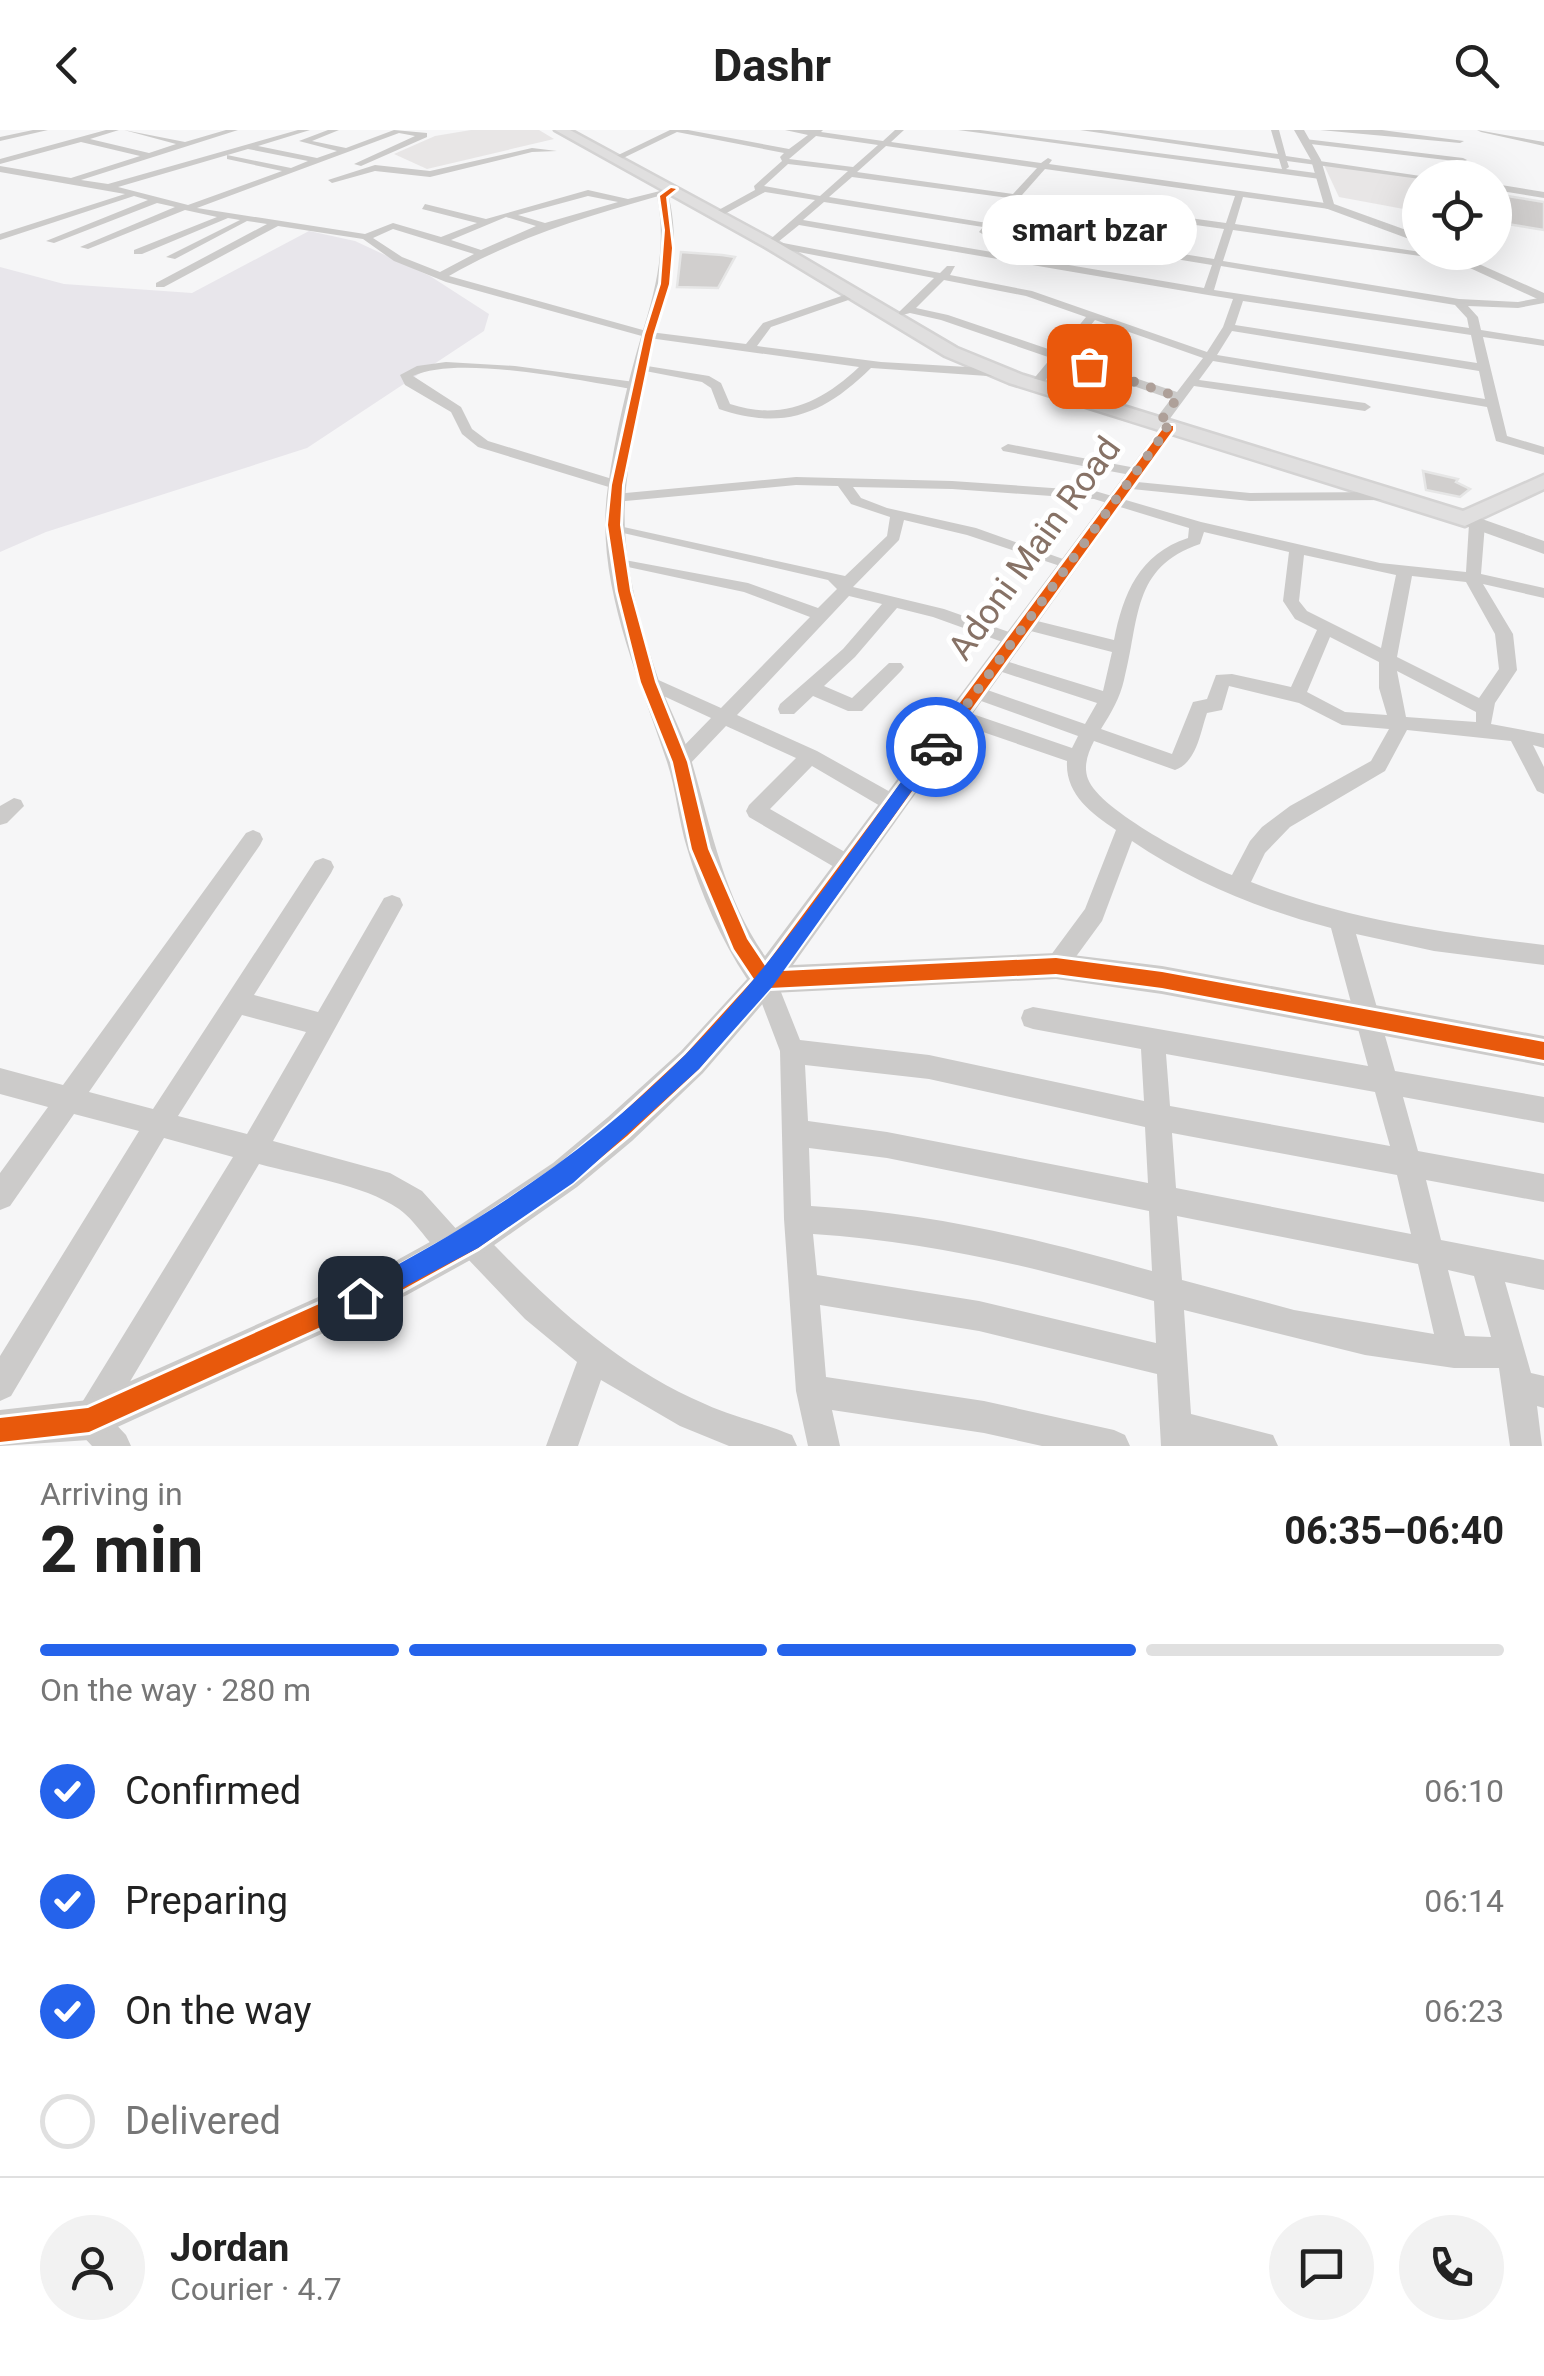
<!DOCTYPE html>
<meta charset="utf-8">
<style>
:root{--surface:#fff;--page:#f2f2f2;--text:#222;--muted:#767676;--line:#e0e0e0;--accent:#2563eb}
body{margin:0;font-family:Roboto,sans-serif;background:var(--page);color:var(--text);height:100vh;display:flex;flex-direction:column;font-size:38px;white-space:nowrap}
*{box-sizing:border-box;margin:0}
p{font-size:32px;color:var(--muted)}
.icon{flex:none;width:55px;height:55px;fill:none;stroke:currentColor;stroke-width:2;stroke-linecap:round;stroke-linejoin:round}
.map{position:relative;height:1316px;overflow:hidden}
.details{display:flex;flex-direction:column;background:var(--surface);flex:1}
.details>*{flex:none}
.tools{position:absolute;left:1402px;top:30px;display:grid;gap:20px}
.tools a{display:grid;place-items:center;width:110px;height:110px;border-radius:50%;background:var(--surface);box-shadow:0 10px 40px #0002;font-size:50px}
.pin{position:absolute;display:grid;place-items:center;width:85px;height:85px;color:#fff;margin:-42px;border-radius:20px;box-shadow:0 5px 15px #0006}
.courier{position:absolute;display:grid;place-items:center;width:100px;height:100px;margin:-50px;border:8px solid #2563eb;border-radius:50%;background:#fff;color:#222;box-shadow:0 2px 12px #0007}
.bubble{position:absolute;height:70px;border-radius:35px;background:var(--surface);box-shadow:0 10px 40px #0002;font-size:32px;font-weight:700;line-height:70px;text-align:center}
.headline em{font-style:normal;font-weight:700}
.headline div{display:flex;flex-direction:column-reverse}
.headline{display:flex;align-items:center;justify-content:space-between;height:170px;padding:0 40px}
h1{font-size:65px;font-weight:700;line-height:75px}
.bar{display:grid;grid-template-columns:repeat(4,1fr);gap:15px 10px;align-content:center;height:120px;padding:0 40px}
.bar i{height:12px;border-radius:8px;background:var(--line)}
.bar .selected{background:var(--accent)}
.bar p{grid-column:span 4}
.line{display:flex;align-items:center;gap:25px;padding:0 40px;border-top:2px solid var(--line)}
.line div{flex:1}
.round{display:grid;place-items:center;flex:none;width:105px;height:105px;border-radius:52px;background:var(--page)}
ol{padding:0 40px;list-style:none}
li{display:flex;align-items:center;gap:30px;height:110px}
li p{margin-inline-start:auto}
li .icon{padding:10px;border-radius:50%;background:var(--accent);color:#fff;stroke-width:4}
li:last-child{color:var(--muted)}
li i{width:55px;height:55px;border:5px solid var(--line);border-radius:50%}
header{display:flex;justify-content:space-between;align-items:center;height:130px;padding:0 40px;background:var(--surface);font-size:45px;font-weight:700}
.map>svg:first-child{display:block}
.built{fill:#e8e6e6}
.green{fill:#e8e6eb}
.building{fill:#d1cfce;stroke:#e6e6e6;stroke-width:2.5}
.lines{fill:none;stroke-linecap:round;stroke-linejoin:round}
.primary-casing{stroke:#d4d3d3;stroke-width:5}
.minor{fill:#cccbca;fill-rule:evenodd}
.tertiary{fill:#cccbca;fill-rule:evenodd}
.primary{fill:#e0dfdf;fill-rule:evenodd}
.cycleway-casing{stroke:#fff;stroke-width:6}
.cycleway{fill:#e8590c;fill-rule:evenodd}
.route{fill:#2563eb}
.done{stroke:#aea099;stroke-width:10;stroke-dasharray:0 18}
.labels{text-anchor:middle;stroke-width:10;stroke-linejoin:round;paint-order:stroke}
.street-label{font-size:35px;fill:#877266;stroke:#fff}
</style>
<header><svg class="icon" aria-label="back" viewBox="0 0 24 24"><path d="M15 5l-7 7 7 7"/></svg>Dashr<svg class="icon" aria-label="search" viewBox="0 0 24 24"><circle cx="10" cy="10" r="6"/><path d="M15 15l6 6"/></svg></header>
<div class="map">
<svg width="1544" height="1316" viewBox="0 0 1544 1316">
<rect width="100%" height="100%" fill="#f6f6f7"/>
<g class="built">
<path d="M471 0H539L554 9 427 39 394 24 435 6Z"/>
<path d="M1323 33 1420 48V82L1339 67Z"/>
</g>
<path class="green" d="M309 101 355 111 430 146 489 184 484 201 307 318 46 402 0 422V137L64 154 192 163Z"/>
<g class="building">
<path d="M1495 64 1544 72V100L1495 92Z"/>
<path d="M681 122 722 125 735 127 718 158 677 157Z"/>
<path d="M1423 341 1458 349 1456 352 1470 359 1460 367 1426 360Z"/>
</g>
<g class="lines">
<defs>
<path id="primary" d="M555 0H570L775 111 957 218 1023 245 1463 381 1544 345V359L1465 396 1009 253 945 226 765 117Z"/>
</defs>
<use href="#primary" class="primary-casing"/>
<g class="minor">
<path d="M33 0H48L0 11V7Z"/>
<path d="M106 0H119L90 9 149 23 176 14 124 0 185 12 226 0H238L81 50 108 54 298 0H310L258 16 317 28 337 21 299 11 328 0H339L312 11 346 18 394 0 427 3V7L361 36 354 34 415 6 399 3 197 78 365 104 393 93 441 107 477 93 422 79 425 74 486 89 588 60 628 69 676 57V61C596 84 522 104 449 146L650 202 746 214 763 193 853 162 858 165 857 167 771 197 757 216 881 232 1002 239 1008 243 1002 247 871 238C824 284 784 301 719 279L711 258 702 252 635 239 641 235 709 246 721 253 730 274C781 291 821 273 859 237L649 208 446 152 394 131 363 109 278 96 164 157H156V153L267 94 247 91 175 129 166 127 240 90 228 88 142 124H134V120L217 87 185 80 88 119 80 117 175 77 157 73 54 113 46 111 148 70 134 66 0 110V104L125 64 0 42V36L71 48 140 26 81 12 0 34V29ZM248 19 308 31 291 38 227 25V29L282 41 188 75 118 57ZM588 66 618 72 545 93 518 85ZM506 87 536 96 481 120 451 110ZM393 99 474 124 440 142 402 127 373 108Z"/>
<path d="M670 0H688L789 19 808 5 785 0H823L821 2 883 11 895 0H904L891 12 1041 33 1048 28 1052 30 1049 34 1332 74 1329 79 1243 67 1235 94 1454 127 1449 130 1233 100 1223 131 1459 169 1518 172 1544 167V173L1518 178 1468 176 1478 187 1481 200 1544 210V216L1483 207 1507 306 1544 317V325L1496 311 1487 277 1213 231 1199 250 1365 273 1371 277 1365 281 1194 256 1163 298 1158 299 1151 295 1171 269 1061 231 1039 258H1031V252L1051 228 941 190 910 183 899 186V182L934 148 767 116V112L815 70 765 62 721 86H715V82L755 60 754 56 782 31 780 27 784 23 677 2 617 31 610 29ZM816 6 878 15 853 37 789 29ZM886 16 1037 38 1013 64 857 42ZM788 34 848 41 820 66 764 56ZM1045 39 1235 66 1226 93 1022 65ZM852 47 1009 68 987 93 829 67ZM1018 70 1224 99 1214 129 996 94ZM824 72 983 97 979 102 984 105 992 99 1212 135 1204 158 803 90ZM799 95 1208 165 1233 169 1223 197 1207 222 1032 161 950 145 955 136H947L940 143 778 112ZM1221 136 1455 175 1467 188 1469 198 1214 160ZM944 150 1026 166 1086 187 1057 222 948 185 916 178ZM1243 171 1471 205 1477 233 1235 195ZM1095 190 1203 228 1177 262 1066 225ZM1232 201 1479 241 1485 269 1217 225Z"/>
<path d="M958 0H980L1282 39 1279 29 1080 0H1101L1278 24 1271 0H1279L1286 26 1434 48 1420 49 1287 31 1289 37 1286 39 1323 44 1320 49Z"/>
<path d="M1320 0H1382L1464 11 1460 13Z"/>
<path d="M1477 0 1544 12V16L1481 2Z"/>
<path d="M1305 9 1463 28 1467 30 1463 32 1302 13Z"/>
<path d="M532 18 557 21 532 22 430 47 375 41 332 53 328 50 375 35 430 41Z"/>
<path d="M1495 54 1544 62V68L1495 60Z"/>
<path d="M446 232 515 236 642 253 644 256 638 260C584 252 460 224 413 246L461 277 472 299 488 311 622 352V358H612L478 317 462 304 451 282 405 255 400 245 417 236Z"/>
<path d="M1008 314 1136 338 1143 342 1136 346 1003 321 1001 318Z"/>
<path d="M796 347 952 351 1095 361 1201 392 1380 433 1466 442 1469 394 1477 389 1485 394 1481 444 1544 458V468L1483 454 1513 504 1517 540 1495 573 1491 594 1544 604V618L1533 615 1544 637V664L1537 661 1511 611 1407 600 1385 641 1290 697 1265 723 1251 752C1344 789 1444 803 1544 815V835L1434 821 1356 804 1395 941 1544 967V993L1403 967 1418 1021 1544 1044V1072L1426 1050 1441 1110 1544 1130V1160L1505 1152 1531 1243 1544 1246V1278L1537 1276 1542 1316H1510L1499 1238H1454L1365 1225 1184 1180 1191 1284 1273 1305 1278 1316H1161L1157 1244 979 1201 820 1175 826 1247 984 1271 1114 1300 1125 1305 1130 1316H1042L984 1303 832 1280 840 1316H808L796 1261 784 1089 780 921 753 850 757 842 765 839 773 842 800 910 929 925 1144 971 1141 919 1033 899 1024 896 1021 888 1024 880 1033 877 1368 936 1331 798C1261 780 1192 752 1132 711L1102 791 1064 843 1056 847 1048 843 1044 836 1048 829 1085 779 1116 700C1091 683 1065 664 1067 631L951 591 949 586 958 579 1072 618 1078 606 970 567 967 562 976 556 1085 594 1097 573 990 538 987 534 996 528 1103 561 1112 522 1019 498 1017 494 1025 488 1114 510C1123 464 1139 424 1188 408L1189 398 1094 369 952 359 853 357 861 368 887 378 976 398 1077 434 1069 439 967 405 904 390 899 410 853 457 944 479 1020 506 1023 510 1020 514H1008L933 487 897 478 855 527 824 556 852 568 889 533H901L904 537 901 541 862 581H848L813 566 794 584H780L778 579 780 574 843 519 882 474 849 466 737 585 817 621 901 668 904 674 901 680H887L812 636 770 679 857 729 860 735 857 741 849 744 841 741 749 687 746 681 749 675 796 628 726 596 687 637H673L670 632 673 627 711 588 642 556 639 552 642 548H654L721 578 810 487 744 462 614 434V428L748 453 818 478 837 459 828 450 610 400V394L845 446 887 406 890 387 851 374 838 356 796 355 615 372 608 368 615 364ZM1204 402 1289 422 1283 471 1295 489 1317 500 1291 557 1232 544 1216 545 1207 569 1193 572 1191 577 1172 624 1101 599C1111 583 1120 568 1124 550 1140 490 1131 437 1200 414ZM1304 425 1396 445 1381 518 1307 481 1299 471ZM1412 446 1466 452 1495 504 1499 539 1479 568 1397 527ZM1330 507 1379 532V558L1387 585 1345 582 1307 562ZM1397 541 1476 582V592L1406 587ZM1229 556 1299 573 1342 595 1389 599 1371 631 1290 676 1262 697 1250 711 1232 745C1200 732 1100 681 1088 649 1083 636 1088 623 1094 611L1175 640C1197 632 1200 603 1207 583L1222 580ZM1166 924 1375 962 1390 1016 1170 976ZM805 935 929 949 1145 997 1148 1053 887 1002 808 991ZM1172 1003 1397 1045 1411 1104 1176 1058ZM809 1018 887 1028 1149 1081 1152 1141C1035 1108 934 1083 811 1076ZM1177 1086 1418 1134 1434 1204 1294 1180 1182 1150ZM813 1104C934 1112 1038 1138 1154 1171L1156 1213 979 1171 817 1145ZM1448 1140 1474 1146 1491 1207 1465 1206Z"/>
<path d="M1127 351 1250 363 1387 362 1394 366 1387 370 1250 371 1122 358V352Z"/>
<path d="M14 668 21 670 24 676 7 693 0 695V676Z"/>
<path d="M253 700 260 703 263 709 260 715 89 962 153 979 315 731 323 728 331 731 334 737 331 743 254 865 318 882 384 768 392 765 400 768 403 775 273 1011 390 1043 422 1061 459 1102 470 1096 480 1100C545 1169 616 1236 705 1274 733 1287 764 1293 792 1305L797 1316H729L680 1296 601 1250 578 1316H546L577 1232 525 1189 466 1127 455 1132C431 1122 420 1094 399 1079 363 1054 302 1046 259 1034L109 1287 126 1305 131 1316H92L78 1301 73 1290 78 1279 233 1027 164 1008 11 1266 0 1271V1226L139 1001 74 984 10 1076 0 1080V1043L48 977 0 964V938L63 955 246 703ZM242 885 306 902 247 1004 178 986Z"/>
</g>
<g class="tertiary">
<path d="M1294 0H1304L1321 30 1334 74 1420 105V113L1325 78 1311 30Z"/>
<path d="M673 56 678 59 669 67C681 123 669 156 655 208 643 256 631 309 626 358 619 421 639 491 659 551 669 580 685 606 693 636 712 702 725 769 765 826L1163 294 1169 293 1177 298 793 835 1056 823 1162 836 1544 906V936L1162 864 1056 849 772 863 703 943 632 1011 577 1057 483 1123 407 1165 89 1310 0 1316V1280L88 1270 381 1139 457 1097 553 1033 608 987 681 921 747 849C721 810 700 762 687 718 678 689 676 657 666 629 637 542 594 449 608 356 615 307 627 254 641 207 656 158 667 118 657 66Z"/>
<path d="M1435 122H1452L1544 163V172Z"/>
<path d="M1465 383 1544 411V424L1458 393 1456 389Z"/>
</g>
<use href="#primary" class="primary"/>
<defs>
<path id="cycleway" d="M671 58 676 59 666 67 672 118 669 154 653 205 622 355 620 395 630 461 655 552 687 632 708 719 747 809 765 836 1165 296H1173V300L782 841 1056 828 1162 842 1544 912V930L1162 858 1056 844 769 858 699 939 627 1006 572 1052 478 1118 402 1160 89 1302 0 1312V1288L88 1278 386 1144 462 1102 558 1038 613 992 685 925 754 849 734 819 692 719 673 632 641 552 618 461 608 395 612 355 645 205 661 154 665 100 660 66Z"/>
</defs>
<use href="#cycleway" class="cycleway-casing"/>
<use href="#cycleway" class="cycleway"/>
</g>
<path class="route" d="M930 612 943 617 772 857 699 939 573 1053 478 1118 368 1176 360 1180 352 1176 348 1168 352 1159C475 1095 587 1024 686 924 779 831 852 718 930 612Z"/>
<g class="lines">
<path class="done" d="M936 617 1168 298 1158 295 1178 267 1089 236"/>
</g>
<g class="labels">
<g class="street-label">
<text transform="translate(1034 418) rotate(-54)" y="12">Adoni Main Road</text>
</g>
</g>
</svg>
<div class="tools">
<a><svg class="icon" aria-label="locate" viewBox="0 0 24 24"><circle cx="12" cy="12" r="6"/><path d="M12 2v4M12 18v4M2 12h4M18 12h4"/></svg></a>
</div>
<div class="pin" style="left:1089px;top:236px;background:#ea580c"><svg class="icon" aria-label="bag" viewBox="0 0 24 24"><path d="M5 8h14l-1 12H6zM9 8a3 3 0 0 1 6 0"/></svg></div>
<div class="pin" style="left:360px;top:1168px;background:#1f2937"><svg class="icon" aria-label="home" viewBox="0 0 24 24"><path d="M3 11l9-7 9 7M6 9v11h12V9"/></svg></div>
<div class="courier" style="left:936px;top:617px"><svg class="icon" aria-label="car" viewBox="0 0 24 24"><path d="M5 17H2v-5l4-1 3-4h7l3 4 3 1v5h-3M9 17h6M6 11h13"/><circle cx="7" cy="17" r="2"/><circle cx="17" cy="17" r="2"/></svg></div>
<div class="bubble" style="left:982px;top:65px;width:215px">smart bzar</div>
</div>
<section class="details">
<div class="headline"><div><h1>2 min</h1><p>Arriving in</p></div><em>06:35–06:40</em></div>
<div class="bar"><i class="selected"></i><i class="selected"></i><i class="selected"></i><i></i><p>On the way · 280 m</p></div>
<ol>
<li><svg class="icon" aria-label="check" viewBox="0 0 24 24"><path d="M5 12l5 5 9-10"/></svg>Confirmed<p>06:10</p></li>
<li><svg class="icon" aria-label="check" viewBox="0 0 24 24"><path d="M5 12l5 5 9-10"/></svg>Preparing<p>06:14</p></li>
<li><svg class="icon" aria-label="check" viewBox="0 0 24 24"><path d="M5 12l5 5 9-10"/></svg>On the way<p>06:23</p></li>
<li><i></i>Delivered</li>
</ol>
<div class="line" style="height:180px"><a class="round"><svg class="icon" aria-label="person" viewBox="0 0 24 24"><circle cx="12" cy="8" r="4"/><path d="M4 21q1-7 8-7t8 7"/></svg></a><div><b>Jordan</b><p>Courier · 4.7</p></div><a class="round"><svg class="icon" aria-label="chat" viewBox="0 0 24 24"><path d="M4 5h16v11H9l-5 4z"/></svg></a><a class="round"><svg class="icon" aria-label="phone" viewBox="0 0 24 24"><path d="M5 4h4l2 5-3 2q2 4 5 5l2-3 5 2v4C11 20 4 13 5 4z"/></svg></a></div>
</section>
